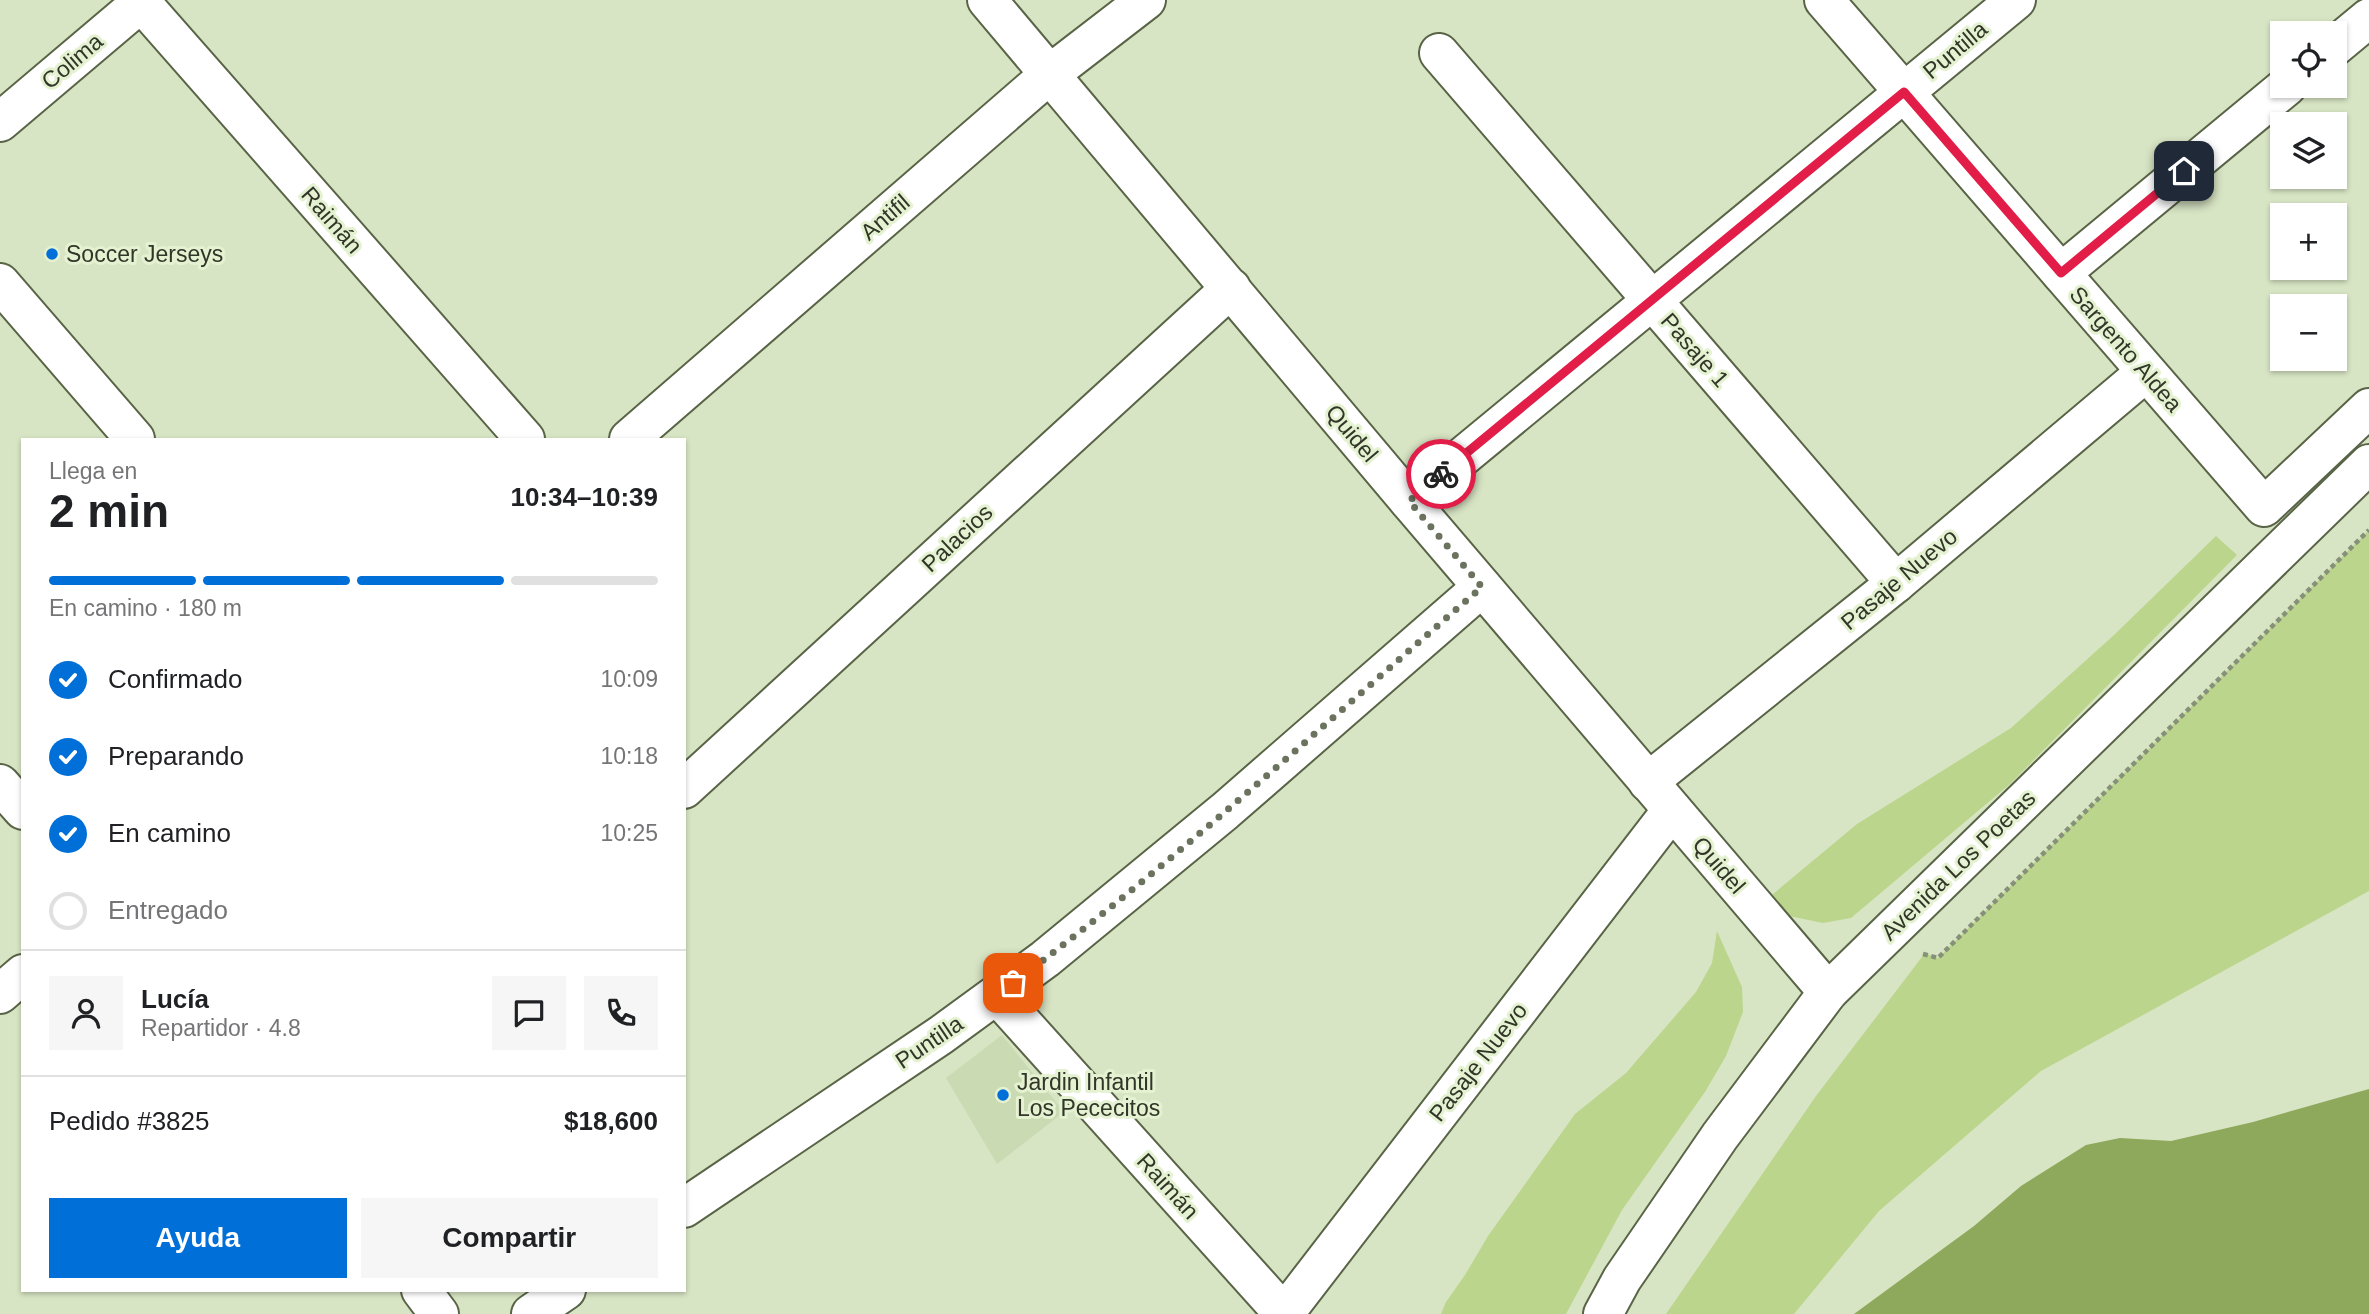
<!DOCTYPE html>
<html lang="es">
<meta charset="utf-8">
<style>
:root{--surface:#fff;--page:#f6f6f6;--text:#202124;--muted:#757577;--line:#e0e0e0;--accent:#006fd7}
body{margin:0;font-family:Helvetica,sans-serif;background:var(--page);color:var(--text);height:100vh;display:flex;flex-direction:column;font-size:26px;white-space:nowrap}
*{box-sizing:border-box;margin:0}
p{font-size:23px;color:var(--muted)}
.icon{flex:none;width:38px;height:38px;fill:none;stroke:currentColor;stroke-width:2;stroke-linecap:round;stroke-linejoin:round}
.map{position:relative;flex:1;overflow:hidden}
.details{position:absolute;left:21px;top:438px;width:665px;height:854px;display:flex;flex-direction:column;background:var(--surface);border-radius:0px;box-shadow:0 2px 5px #0004}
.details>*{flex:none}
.tools{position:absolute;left:2270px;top:21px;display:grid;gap:14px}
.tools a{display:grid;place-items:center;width:77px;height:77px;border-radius:0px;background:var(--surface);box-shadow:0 2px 5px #0004;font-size:35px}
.pin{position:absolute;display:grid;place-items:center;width:60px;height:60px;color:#fff;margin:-30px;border-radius:14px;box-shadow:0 4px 10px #0006}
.courier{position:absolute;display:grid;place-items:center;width:70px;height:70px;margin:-35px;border:5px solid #e11d48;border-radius:50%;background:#fff;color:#222;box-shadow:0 2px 9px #0007}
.overview em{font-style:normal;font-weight:600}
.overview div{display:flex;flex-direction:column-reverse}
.overview{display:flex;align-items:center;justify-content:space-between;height:119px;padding:0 28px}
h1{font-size:46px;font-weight:600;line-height:52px}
.bar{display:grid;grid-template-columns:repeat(4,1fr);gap:10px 7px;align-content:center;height:84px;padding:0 28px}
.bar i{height:9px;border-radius:5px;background:var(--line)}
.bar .on{background:var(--accent)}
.bar p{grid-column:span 4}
.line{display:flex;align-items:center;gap:18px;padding:0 28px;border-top:2px solid var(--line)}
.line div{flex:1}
.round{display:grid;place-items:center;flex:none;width:74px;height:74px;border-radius:0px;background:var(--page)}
ol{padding:0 28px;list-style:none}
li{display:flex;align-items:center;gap:21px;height:77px}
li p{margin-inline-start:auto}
li .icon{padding:7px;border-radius:50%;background:var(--accent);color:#fff;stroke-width:4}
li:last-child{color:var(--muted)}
li i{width:38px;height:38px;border:4px solid var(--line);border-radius:50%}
.button{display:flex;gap:14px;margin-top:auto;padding:14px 28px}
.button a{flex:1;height:80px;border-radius:0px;background:var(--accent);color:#fff;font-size:28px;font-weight:600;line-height:80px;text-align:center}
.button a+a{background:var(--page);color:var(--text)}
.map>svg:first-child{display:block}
.built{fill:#cadab2}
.green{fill:#bbd58d}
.water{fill:#8ea85c}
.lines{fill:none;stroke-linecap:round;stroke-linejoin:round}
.minor-casing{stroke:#596447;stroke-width:42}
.major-casing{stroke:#596447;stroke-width:42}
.path{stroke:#879078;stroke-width:4.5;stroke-dasharray:5 3.5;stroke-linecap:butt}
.minor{stroke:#fff;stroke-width:38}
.major{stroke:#fff;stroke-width:38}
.done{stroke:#6b735f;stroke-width:7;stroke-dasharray:0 12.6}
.route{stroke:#e11d48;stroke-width:9}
.poi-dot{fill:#006fd7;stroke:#e5f2d1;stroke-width:2.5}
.labels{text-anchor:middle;stroke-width:6;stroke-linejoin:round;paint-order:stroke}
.street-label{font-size:23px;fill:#313629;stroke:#e5f2d1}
.poi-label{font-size:23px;fill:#313629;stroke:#e5f2d1;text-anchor:start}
</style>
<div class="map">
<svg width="2369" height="1314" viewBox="0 0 2369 1314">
<rect width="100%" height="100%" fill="#d8e5c4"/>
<path class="built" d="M1002 1035 1064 1112 997 1164 946 1078Z"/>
<g class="green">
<path d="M2369 530V891L2041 1071 1879 1211 1794 1314H1666L1816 1096 1925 953 1938 958Z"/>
<path d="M2216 536 2237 555 2010 784 1851 918 1823 923 1789 916 1767 899 1857 824 2011 728 2114 635Z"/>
<path d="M1717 931 1742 987 1743 1012 1726 1056 1705 1092 1622 1210 1566 1314H1441L1446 1302 1465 1275 1488 1236 1575 1114 1626 1073 1696 992 1712 963Z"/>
</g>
<path class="water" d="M2369 1089V1314H1854L1974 1226 2021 1186 2086 1145 2120 1138 2171 1141 2253 1122Z"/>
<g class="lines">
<defs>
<g id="minor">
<path d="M139 0 525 439"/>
<path d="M987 0 1409 501 1828 992"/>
<path d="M1824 0 2264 507 2369 408"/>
<path d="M2334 47 2369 18"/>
<path d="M1439 53 1896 583"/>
<path d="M0 122 144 0"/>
<path d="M2061 273 2287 86"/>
<path d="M0 283 135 439"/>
<path d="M629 439 1050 74 1146 0"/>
<path d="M1409 501 2016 0"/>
<path d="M1648 782 1896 583 2146 372"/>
<path d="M0 784 23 810"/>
<path d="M684 789 1231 288"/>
<path d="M0 994 23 974"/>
<path d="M997 995 1284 1314"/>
<path d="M684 1208 941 1035 1045 959 1225 811 1482 587"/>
<path d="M421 1290 439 1314"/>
<path d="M531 1314 566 1290"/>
<path d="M1284 1314 1672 810"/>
</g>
<path id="major" d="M1603 1314 1622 1279 1720 1136 1828 992 2369 464"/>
</defs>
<use href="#minor" class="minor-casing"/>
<use href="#major" class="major-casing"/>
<path class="path" d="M1923 954 1938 958 2369 530"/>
<use href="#minor" class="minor"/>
<use href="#major" class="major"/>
</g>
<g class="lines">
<path class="done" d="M1013 983C1177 861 1327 721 1482 587L1409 501 1441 474"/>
<path class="route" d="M1441 474 1904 92 2061 273 2184 171"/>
</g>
<g class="poi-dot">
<circle cx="52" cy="254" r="7"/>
<circle cx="1003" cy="1095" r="7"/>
</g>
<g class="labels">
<g class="street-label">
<text transform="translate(1955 50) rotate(-40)" y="8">Puntilla</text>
<text transform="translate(72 61) rotate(-40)" y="8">Colima</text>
<text transform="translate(885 217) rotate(-41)" y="8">Antifil</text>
<text transform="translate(332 220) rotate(49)" y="8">Raimán</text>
<text transform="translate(2126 349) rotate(49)" y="8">Sargento Aldea</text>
<text transform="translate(1695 350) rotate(49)" y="8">Pasaje 1</text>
<text transform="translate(1352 433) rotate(50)" y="8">Quidel</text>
<text transform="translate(957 538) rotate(-43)" y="8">Palacios</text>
<text transform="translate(1899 579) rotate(-40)" y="8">Pasaje Nuevo</text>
<text transform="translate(1719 865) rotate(49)" y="8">Quidel</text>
<text transform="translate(1958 865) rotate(-44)" y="8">Avenida Los Poetas</text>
<text transform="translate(929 1042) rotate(-34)" y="8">Puntilla</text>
<text transform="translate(1478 1062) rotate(-52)" y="8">Pasaje Nuevo</text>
<text transform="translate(1168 1186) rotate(48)" y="8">Raimán</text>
</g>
<g class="poi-label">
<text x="66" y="262">Soccer Jerseys</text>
<text x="1017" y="1090">Jardin Infantil<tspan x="1017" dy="26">Los Pececitos</tspan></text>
</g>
</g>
</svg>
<div class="tools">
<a><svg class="icon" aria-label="locate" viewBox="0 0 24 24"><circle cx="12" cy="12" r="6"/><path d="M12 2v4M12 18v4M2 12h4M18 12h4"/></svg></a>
<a><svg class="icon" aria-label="layers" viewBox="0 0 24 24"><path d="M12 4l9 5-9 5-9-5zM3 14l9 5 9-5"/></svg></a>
<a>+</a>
<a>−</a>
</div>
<div class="pin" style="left:1013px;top:983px;background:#ea580c"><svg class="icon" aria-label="bag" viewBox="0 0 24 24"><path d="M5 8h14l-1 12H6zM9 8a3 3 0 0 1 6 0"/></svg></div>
<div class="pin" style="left:2184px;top:171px;background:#1f2937"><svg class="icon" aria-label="home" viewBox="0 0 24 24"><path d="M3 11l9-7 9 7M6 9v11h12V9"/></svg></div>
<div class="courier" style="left:1441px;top:474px"><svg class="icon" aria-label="bike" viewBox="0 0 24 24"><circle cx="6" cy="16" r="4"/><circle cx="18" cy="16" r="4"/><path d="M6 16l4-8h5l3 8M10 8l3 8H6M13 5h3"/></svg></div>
<section class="details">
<div class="overview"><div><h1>2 min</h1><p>Llega en</p></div><em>10:34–10:39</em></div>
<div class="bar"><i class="on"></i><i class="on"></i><i class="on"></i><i></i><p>En camino · 180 m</p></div>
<ol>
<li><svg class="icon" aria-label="check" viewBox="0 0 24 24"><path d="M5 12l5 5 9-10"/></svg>Confirmado<p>10:09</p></li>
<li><svg class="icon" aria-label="check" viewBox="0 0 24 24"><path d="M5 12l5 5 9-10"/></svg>Preparando<p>10:18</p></li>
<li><svg class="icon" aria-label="check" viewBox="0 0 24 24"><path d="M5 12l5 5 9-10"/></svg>En camino<p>10:25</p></li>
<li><i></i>Entregado</li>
</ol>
<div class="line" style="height:126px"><a class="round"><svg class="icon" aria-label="person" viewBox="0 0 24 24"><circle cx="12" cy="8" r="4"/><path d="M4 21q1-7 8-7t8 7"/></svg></a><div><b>Lucía</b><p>Repartidor · 4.8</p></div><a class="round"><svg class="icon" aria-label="chat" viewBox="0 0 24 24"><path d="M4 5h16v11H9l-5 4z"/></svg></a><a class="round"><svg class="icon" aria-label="phone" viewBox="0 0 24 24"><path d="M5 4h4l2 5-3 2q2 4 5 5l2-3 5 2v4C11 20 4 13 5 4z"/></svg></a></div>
<div class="line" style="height:91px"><div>Pedido #3825</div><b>$18,600</b></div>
<div class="button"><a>Ayuda</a><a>Compartir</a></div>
</section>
</div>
